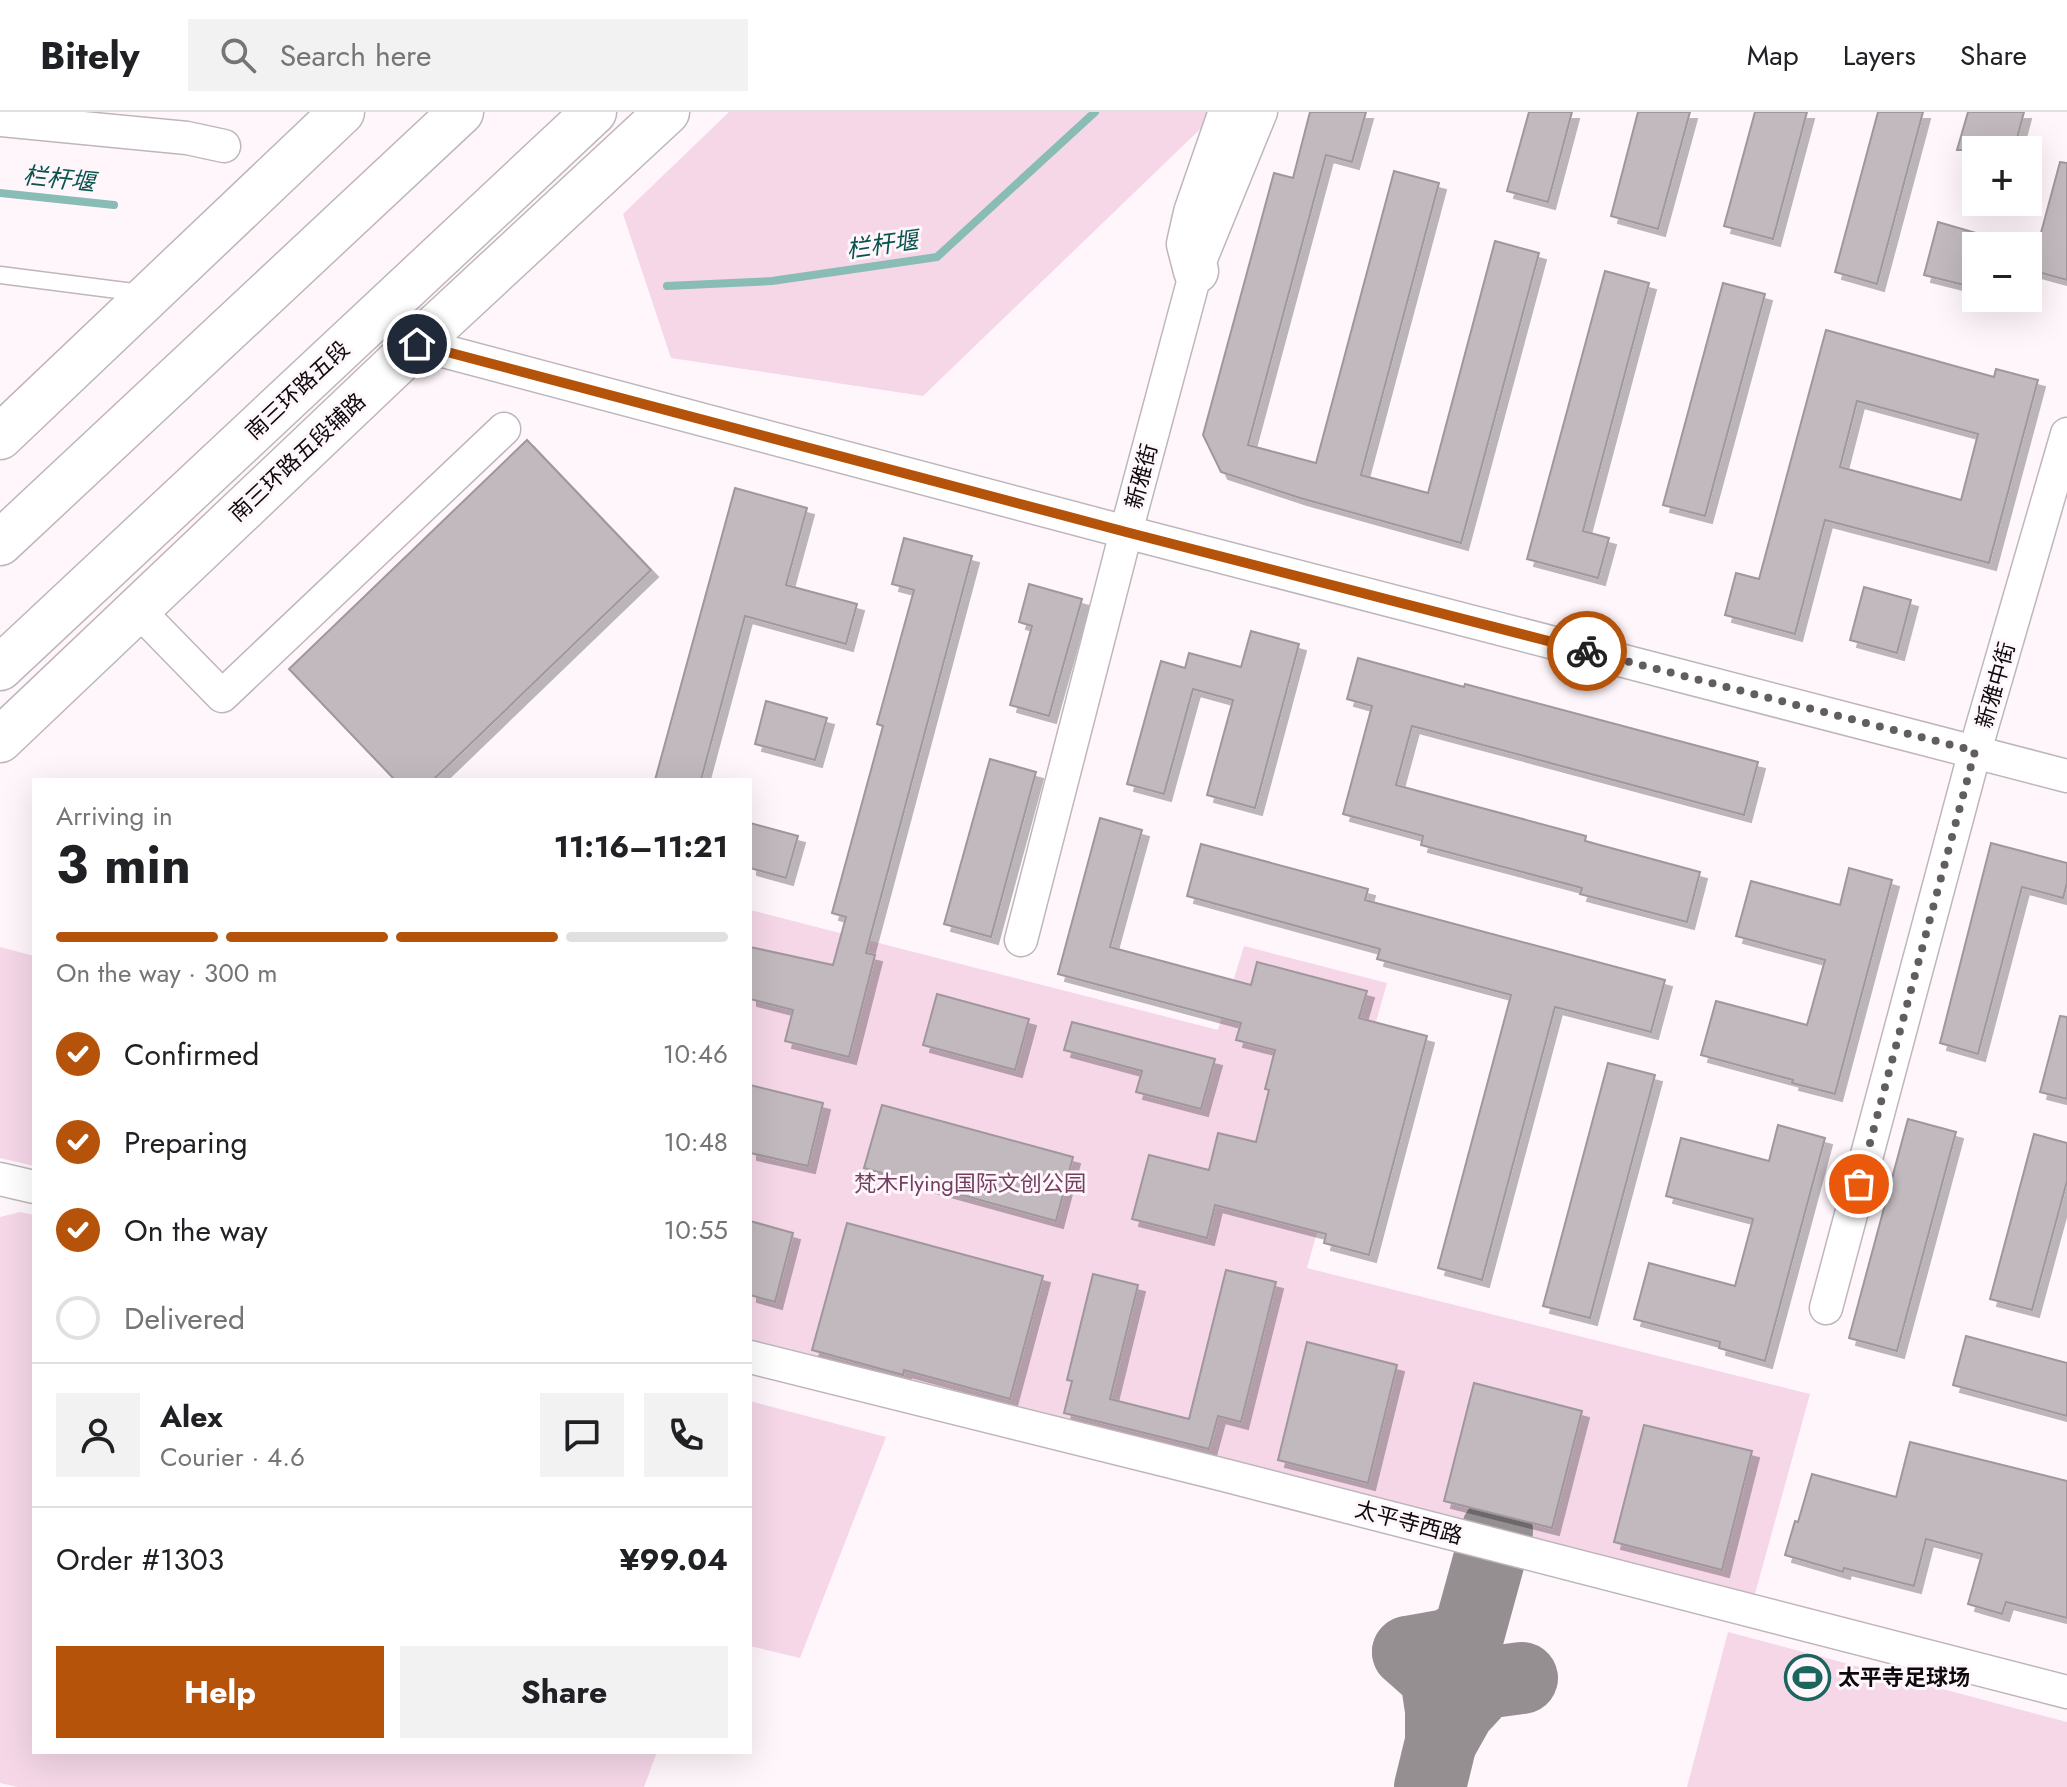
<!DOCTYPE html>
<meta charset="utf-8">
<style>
:root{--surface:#fff;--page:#f2f2f2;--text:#202124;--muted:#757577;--line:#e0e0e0;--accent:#b45309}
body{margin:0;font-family:Jost,"Noto Sans SC",sans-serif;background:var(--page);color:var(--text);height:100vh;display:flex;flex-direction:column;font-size:30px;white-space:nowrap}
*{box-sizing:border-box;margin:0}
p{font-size:26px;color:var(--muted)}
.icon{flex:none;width:44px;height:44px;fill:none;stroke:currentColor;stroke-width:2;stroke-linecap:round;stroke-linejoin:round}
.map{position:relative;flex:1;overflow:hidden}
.details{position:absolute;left:32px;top:666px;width:720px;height:976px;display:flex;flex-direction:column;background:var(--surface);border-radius:0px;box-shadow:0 8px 32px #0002}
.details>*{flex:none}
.controls{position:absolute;left:1962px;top:24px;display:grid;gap:16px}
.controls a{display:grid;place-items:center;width:80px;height:80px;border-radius:0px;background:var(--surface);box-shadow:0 8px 32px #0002;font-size:40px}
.pin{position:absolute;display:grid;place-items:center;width:68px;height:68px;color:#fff;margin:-34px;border:4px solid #fff;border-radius:50%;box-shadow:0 2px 8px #0007}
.courier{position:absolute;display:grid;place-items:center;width:80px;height:80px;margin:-40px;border:6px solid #b45309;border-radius:50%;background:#fff;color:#222;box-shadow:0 2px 10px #0007}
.overview em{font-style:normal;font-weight:700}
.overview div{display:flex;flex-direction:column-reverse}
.overview{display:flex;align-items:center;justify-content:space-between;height:136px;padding:0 24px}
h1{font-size:52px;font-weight:700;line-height:60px}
.bar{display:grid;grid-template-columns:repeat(4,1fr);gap:12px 8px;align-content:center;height:96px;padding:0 24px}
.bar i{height:10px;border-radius:6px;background:var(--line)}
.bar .on{background:var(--accent)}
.bar p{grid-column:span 4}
.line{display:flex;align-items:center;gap:20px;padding:0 24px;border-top:2px solid var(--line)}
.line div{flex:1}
.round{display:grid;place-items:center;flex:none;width:84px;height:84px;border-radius:0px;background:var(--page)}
ol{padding:0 24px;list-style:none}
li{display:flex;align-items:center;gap:24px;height:88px}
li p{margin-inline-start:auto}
li .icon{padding:8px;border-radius:50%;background:var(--accent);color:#fff;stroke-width:4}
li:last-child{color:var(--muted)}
li i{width:44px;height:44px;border:4px solid var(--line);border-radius:50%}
.button{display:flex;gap:16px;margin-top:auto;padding:16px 24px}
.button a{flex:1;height:92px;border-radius:0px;background:var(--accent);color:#fff;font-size:32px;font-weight:700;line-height:92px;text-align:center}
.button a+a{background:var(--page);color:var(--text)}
header{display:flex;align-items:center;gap:48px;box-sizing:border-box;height:112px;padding:0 40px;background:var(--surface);border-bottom:2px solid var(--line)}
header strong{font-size:38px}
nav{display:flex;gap:44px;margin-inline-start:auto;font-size:28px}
.search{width:560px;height:72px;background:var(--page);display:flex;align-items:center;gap:20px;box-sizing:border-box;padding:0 28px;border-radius:0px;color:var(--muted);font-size:30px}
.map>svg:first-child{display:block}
.green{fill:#f5d7e8}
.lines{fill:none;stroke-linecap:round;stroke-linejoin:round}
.stream{stroke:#88bcb5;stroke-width:8}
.taxiway{stroke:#958f92;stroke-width:72}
.building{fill:#c1b9bd;stroke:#9f979c;stroke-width:2;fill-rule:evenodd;filter:url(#shadow)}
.lane-casing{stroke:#beb6bb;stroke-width:19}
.street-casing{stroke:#beb6bb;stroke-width:35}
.secondary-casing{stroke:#beb6bb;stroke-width:47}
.highway-casing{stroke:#beb6bb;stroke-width:47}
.lane{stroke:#fff;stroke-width:16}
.street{stroke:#fff;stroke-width:32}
.secondary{stroke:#fff;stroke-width:44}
.highway{stroke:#fff;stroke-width:44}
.done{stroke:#625d60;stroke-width:8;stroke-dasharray:0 14.4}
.route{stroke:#b45309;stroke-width:10}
.labels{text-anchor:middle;stroke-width:6;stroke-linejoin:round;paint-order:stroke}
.street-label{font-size:22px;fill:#0d0a0c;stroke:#fff6fb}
.park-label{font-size:22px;fill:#733f60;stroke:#fff6fb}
.poi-label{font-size:22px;font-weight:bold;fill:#0d0a0c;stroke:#fff6fb;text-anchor:start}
.water-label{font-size:24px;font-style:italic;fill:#07544e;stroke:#fff6fb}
</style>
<header>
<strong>Bitely</strong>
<div class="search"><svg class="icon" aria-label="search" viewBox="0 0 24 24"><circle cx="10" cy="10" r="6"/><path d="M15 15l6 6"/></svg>Search here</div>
<nav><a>Map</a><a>Layers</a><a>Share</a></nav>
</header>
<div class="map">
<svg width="2067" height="1675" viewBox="0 0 2067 1675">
<defs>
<filter id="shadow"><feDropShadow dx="7" dy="7" stdDeviation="0" flood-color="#0004"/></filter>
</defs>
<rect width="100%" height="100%" fill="#fff6fb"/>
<g class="green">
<path d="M729 0H1218L923 284 671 246 623 102Z"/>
<path d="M750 798 1218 918 1244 834 1387 871 1307 1156 1810 1282 1755 1482 750 1233Z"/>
<path d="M0 835 34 844V1054L0 1046Z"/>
<path d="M20 1100 34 1103V1640H657L644 1675H18L0 1671V1105Z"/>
<path d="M750 1289 886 1325 800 1546 750 1534Z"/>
<path d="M1728 1520 2067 1610V1675H1687Z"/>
</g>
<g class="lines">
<g class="stream">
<path d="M0 81 114 93"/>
<path d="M667 174 772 169 937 145 1095 0"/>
</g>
<g class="taxiway">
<path d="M1408 1540 1447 1533 1469 1521 1497 1419"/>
<path d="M1408 1540 1436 1565 1441 1598V1630L1430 1675"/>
<path d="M1441 1630 1459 1598 1484 1571 1522 1566"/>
</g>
</g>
<g class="building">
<path d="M1310 0H1366L1352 50 1326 43 1248 333 1316 351 1394 59 1439 71 1361 363 1428 381 1495 129 1539 141 1461 431 1300 386 1221 360 1203 323 1274 61 1293 66Z"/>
<path d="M1529 0H1572L1548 90 1507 79Z"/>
<path d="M1638 0H1690L1658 117 1611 104Z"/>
<path d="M1755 0H1807L1773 127 1724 114Z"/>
<path d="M1878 0H1923L1877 172 1835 160Z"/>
<path d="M1968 0H2024L2014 38H1957Z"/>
<path d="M2060 50 2067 51V168L2031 158Z"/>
<path d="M1938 110 1976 121V176L1924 163Z"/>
<path d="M1605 159 1649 171 1583 419 1609 426 1598 466 1527 447Z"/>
<path d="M1723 171 1765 182 1705 404 1663 393Z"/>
<path d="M1826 218 1994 265 1996 257 2038 268 1989 451 1825 408 1795 522 1725 503 1736 461 1759 467ZM1857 289 1978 322 1961 388 1840 355Z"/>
<path d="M527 328 651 458 433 668H395L289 557Z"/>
<path d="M735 376 807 396 786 473 857 492 846 532 745 504 701 668H655Z"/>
<path d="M904 426 972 444 866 841 875 843 849 945 785 929 793 898 750 887V835L833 853 846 805 832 801 883 614 877 612 914 478 892 472Z"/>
<path d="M1029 472 1082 487 1049 604 1010 593 1032 514 1019 510Z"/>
<path d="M1864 475 1911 488 1897 541 1850 528Z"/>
<path d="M1251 519 1299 532 1255 696 1207 683 1233 588 1193 577 1164 682 1127 672 1161 549 1185 556 1189 541 1241 555Z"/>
<path d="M1358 546 1464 575 1465 572 1758 650 1744 703 1412 614 1396 673 1586 724 1585 729 1700 760 1687 810 1580 782 1582 776 1421 733 1423 724 1343 702 1372 594 1347 587Z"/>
<path d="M766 589 827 606 815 648 755 632Z"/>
<path d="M990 647 1036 660 991 825 944 812Z"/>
<path d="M1100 706 1142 718 1110 835 1251 873 1257 850 1367 879 1359 906 1427 924 1369 1143 1324 1131 1326 1122 1215 1093 1207 1126 1132 1107 1149 1043 1209 1058 1218 1021 1256 1030 1269 978 1265 977 1275 938 1236 928 1241 911 1058 862Z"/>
<path d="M750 711 798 724 786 766 750 756Z"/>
<path d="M1991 731 2067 751V771L2063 786 2022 775 1978 942 1940 931Z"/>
<path d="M1201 732 1368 777 1365 788 1665 868 1651 920 1555 895 1482 1168 1438 1156 1511 883 1377 847 1380 837 1187 784Z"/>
<path d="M1849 756 1892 768 1835 982 1792 971 1793 968 1701 943 1716 889 1807 913 1825 848 1736 824 1751 769 1840 793Z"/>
<path d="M937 882 1029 907 1015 958 923 933Z"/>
<path d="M2060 904 2067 905V987L2040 980Z"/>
<path d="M1072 910 1215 947 1201 997 1136 980 1142 959 1064 938Z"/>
<path d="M1608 951 1655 963 1590 1206 1543 1194Z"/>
<path d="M750 973 823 991 808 1054 750 1041Z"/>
<path d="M882 993 1073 1045 1056 1109 864 1056Z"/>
<path d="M1908 1007 1956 1020 1897 1239 1849 1226Z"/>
<path d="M1778 1013 1825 1026 1765 1249 1719 1236 1720 1230 1634 1207 1649 1151 1735 1174 1753 1107 1666 1084 1681 1026 1769 1049Z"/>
<path d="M2034 1022 2067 1031V1069L2032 1198 1990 1187Z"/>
<path d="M750 1109 793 1121 775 1190 750 1183Z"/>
<path d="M847 1111 1043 1164 1010 1287 904 1258 903 1263 812 1238Z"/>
<path d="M1226 1158 1276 1170 1241 1310 1218 1304 1209 1337 1064 1301 1072 1269 1067 1268 1093 1162 1138 1173 1110 1287 1189 1307Z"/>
<path d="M1966 1224 2067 1251V1304L1953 1273Z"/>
<path d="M1307 1230 1397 1253 1368 1371 1278 1348Z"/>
<path d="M1474 1271 1582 1299 1552 1416 1444 1389Z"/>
<path d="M1644 1313 1752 1339 1722 1458 1614 1430Z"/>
<path d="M1910 1330 2067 1369V1506L2006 1490 2002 1502 1968 1492 1982 1442 1926 1427 1914 1474 1844 1456 1843 1460 1785 1443 1795 1409 1798 1410 1812 1362 1896 1385Z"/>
</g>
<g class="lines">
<defs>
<path id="lane" d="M0 163 141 181"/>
<g id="street">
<path d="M0 8 187 26 224 34"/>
<path d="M417 232 1126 420 2067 664"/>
<path d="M137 497 222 584 504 317"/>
<path d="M1021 828 1126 420 1196 159 1261 0"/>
<path d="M0 1067 34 1075"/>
<path d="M1826 1196 1975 639 2067 322"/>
<path d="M750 1245 1224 1363 2067 1580"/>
</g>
<g id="secondary">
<path d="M1196 159 1189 132 1196 101 1231 0"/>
<path d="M0 325 342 0"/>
<path d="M0 628 417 232 667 0"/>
</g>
<g id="highway">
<path d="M0 431 461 0"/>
<path d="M0 556 594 0"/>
</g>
</defs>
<use href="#lane" class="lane-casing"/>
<use href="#street" class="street-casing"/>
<use href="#secondary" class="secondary-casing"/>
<use href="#highway" class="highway-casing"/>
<use href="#lane" class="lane"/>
<use href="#street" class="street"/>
<use href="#secondary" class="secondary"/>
<use href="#highway" class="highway"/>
</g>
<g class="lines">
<path class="done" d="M1587 539 1975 639 1859 1072"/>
<path class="route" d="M417 232 1126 420 1587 539"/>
</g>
<defs>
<symbol id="stadium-ring" viewBox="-11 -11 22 22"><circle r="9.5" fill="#fff6fb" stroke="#1a655e" stroke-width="1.5"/><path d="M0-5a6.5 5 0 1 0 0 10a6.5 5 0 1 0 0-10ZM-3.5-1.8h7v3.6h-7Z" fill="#1a655e"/></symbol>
</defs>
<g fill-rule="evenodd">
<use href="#stadium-ring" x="1782" y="1540" width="51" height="51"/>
</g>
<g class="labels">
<g class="street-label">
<text transform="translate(297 278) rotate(-43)" y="8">南三环路五段</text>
<text transform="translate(297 345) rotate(-43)" y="8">南三环路五段辅路</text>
<text transform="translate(1141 364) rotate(-75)" y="8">新雅街</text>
<text transform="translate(1995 573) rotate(-74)" y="8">新雅中街</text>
<text transform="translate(1409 1410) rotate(15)" y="8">太平寺西路</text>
</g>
<g class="park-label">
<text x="970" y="1079">梵木Flying国际文创公园</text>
</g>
<g class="poi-label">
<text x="1838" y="1573">太平寺足球场</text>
</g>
<g class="water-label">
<text transform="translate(59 67) rotate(6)" y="8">栏杆堰</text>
<text transform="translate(882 133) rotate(-8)" y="8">栏杆堰</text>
</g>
</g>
</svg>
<div class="controls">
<a>+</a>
<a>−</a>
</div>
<div class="pin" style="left:1859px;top:1072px;background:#ea580c"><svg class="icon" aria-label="bag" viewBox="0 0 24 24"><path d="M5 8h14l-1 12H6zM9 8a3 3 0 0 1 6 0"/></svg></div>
<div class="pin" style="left:417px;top:232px;background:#1f2937"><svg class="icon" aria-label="home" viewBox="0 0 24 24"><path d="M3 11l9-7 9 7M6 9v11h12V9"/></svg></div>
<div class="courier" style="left:1587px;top:539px"><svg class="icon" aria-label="bike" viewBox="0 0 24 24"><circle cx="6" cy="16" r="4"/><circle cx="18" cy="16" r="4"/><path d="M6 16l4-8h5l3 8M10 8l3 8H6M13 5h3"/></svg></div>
<section class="details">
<div class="overview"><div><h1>3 min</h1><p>Arriving in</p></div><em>11:16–11:21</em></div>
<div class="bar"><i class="on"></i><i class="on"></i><i class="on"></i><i></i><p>On the way · 300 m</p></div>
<ol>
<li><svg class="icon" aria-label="check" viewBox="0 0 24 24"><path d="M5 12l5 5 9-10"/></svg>Confirmed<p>10:46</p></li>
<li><svg class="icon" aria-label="check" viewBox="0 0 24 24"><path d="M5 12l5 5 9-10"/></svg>Preparing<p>10:48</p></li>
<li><svg class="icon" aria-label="check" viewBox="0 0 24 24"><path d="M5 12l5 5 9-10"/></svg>On the way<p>10:55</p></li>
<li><i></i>Delivered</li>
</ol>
<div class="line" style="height:144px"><a class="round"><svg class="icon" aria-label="person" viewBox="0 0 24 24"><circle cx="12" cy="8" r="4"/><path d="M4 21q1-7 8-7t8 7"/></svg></a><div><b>Alex</b><p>Courier · 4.6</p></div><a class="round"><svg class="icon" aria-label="chat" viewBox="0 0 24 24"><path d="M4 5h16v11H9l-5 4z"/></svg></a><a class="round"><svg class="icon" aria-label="phone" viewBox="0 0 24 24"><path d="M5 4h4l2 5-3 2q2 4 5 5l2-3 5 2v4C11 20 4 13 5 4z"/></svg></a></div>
<div class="line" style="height:104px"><div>Order #1303</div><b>¥99.04</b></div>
<div class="button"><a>Help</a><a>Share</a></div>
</section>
</div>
